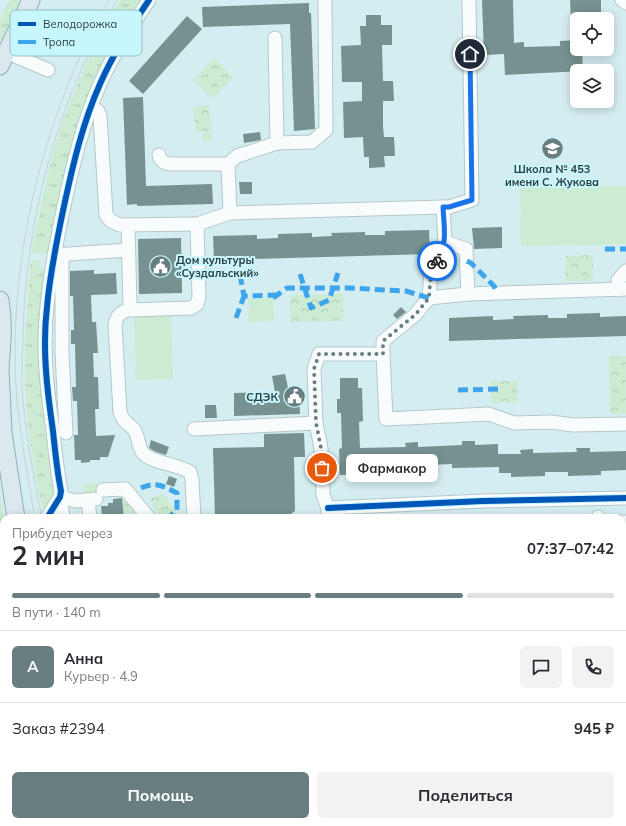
<!DOCTYPE html>
<html lang="ru">
<meta charset="utf-8">
<style>
:root{--surface:#fff;--page:#f2f2f3;--text:#2b2b33;--muted:#7c7c81;--line:#e1e1e2;--accent:#677d80}
body{margin:0;font-family:Mulish,sans-serif;background:var(--page);color:var(--text);height:100vh;display:flex;flex-direction:column;font-size:15px;white-space:nowrap}
*{box-sizing:border-box;margin:0}
p{font-size:13px;color:var(--muted)}
.icon{flex:none;width:22px;height:22px;fill:none;stroke:currentColor;stroke-width:2;stroke-linecap:round;stroke-linejoin:round}
.map{position:relative;flex:1;overflow:hidden}
.drawer{position:absolute;left:0px;top:514px;width:626px;height:312px;display:flex;flex-direction:column;background:var(--surface);border-radius:12px 12px 0 0;box-shadow:0 2px 10px #0003}
.drawer>*{flex:none}
.buttons{position:absolute;left:570px;top:12px;display:grid;gap:8px}
.buttons a{display:grid;place-items:center;width:44px;height:44px;border-radius:6px;background:var(--surface);box-shadow:0 2px 10px #0003;font-size:20px}
.pin{position:absolute;display:grid;place-items:center;width:34px;height:34px;color:#fff;margin:-17px;border:2px solid #fff;border-radius:50%;box-shadow:0 1px 4px #0007}
.courier{position:absolute;display:grid;place-items:center;width:40px;height:40px;margin:-20px;border:3px solid #1a73e8;border-radius:50%;background:#fff;color:#222;box-shadow:0 1px 5px #0007}
.bubble{position:absolute;height:28px;border-radius:6px;background:var(--surface);box-shadow:0 2px 10px #0003;font-size:13px;font-weight:700;line-height:28px;text-align:center}
.headline em{font-style:normal;font-weight:700}
.headline div{display:flex;flex-direction:column-reverse}
.headline{display:flex;align-items:center;justify-content:space-between;height:68px;padding:0 12px}
h1{font-size:26px;font-weight:700;line-height:30px}
.bar{display:grid;grid-template-columns:repeat(4,1fr);gap:6px 4px;align-content:center;height:48px;padding:0 12px}
.bar i{height:5px;border-radius:3px;background:var(--line)}
.bar .active{background:var(--accent)}
.bar p{grid-column:span 4}
.line{display:flex;align-items:center;gap:10px;padding:0 12px;border-top:1px solid var(--line)}
.line div{flex:1}
.round{display:grid;place-items:center;flex:none;width:42px;height:42px;border-radius:6px;background:var(--page)}
.action{display:flex;gap:8px;margin-top:auto;padding:8px 12px}
.action a{flex:1;height:46px;border-radius:6px;background:var(--accent);color:#fff;font-size:16px;font-weight:700;line-height:46px;text-align:center}
.action a+a{background:var(--page);color:var(--text)}
.map>svg:first-child{display:block}
.grass{fill:url(#grass-tufts)}
.forest{fill:url(#forest-firs)}
.park{fill:url(#park-crowns)}
.pitch{fill:#cbebd2}
.building{fill:#769290}
.lines{fill:none;stroke-linecap:round;stroke-linejoin:round}
.major-tunnel{stroke:#b3cacd;stroke-width:17;stroke-dasharray:17 8;stroke-linecap:butt}
.minor-casing{stroke:#b4c8cb;stroke-width:15}
.major-casing{stroke:#90aeba;stroke-width:19}
.minor{stroke:#f9fcfd;stroke-width:13}
.major{stroke:#dbe8ee;stroke-width:17}
.tram{stroke:#cbd2d2;stroke-width:1}
.major-bridge-casing{stroke:#90aeba;stroke-width:19;stroke-linecap:butt}
.major-bridge{stroke:#dbe8ee;stroke-width:17}
.quiet{stroke:#3ea4ec;stroke-width:5;stroke-dasharray:10 5;stroke-linecap:butt}
.cycleway-casing{stroke:#c7f6fd;stroke-width:8}
.cycleway{stroke:#0057b8;stroke-width:6}
.done{stroke:#677d80;stroke-width:4;stroke-dasharray:0 7.2}
.route{stroke:#1a73e8;stroke-width:5}
.labels{text-anchor:middle;stroke-width:4;stroke-linejoin:round;paint-order:stroke}
.poi-label{font-size:11px;font-weight:bold;fill:#2d4043;stroke:#c7f6fd}
.key{fill:#c7f6fd;stroke:#99bfc5;stroke-width:1}
.key-label{font-size:11px;fill:#2d4043}
</style>
<div class="map">
<svg width="626" height="826" viewBox="0 0 626 826">
<defs>
<pattern id="grass-tufts" width="24" height="20" patternUnits="userSpaceOnUse"><rect width="24" height="20" fill="#cbebd2"/><path d="M3 7l-1-3M5 7V3M7 7l1-3M15 17l-1-3M17 17v-4M19 17l1-3" fill="none" stroke="#afcbb6"/></pattern>
<pattern id="forest-firs" width="22" height="20" patternUnits="userSpaceOnUse"><rect width="22" height="20" fill="#b2d9b7"/><path d="M5 1l3.5 6h-7zM16 11l3.5 6h-7z" fill="#99bb9f"/></pattern>
<pattern id="park-crowns" width="20" height="18" patternUnits="userSpaceOnUse"><rect width="20" height="18" fill="#cbebd2"/><path d="M2 6a3 3 0 1 1 6 0M12 15a3 3 0 1 1 6 0" fill="none" stroke="#afcbb6"/></pattern>
</defs>
<rect width="100%" height="100%" fill="#d4edf0"/>
<g class="grass">
<path d="M10 0H20L0 42V20Z"/>
<path d="M120 0H142C125 27 106 55 93 84 70 138 60 197 48 254L31 252 50 166 62 123 82 74 103 28Z"/>
<path d="M31 260H41L40 269H45L40 307 39 349 54 487C53 498 49 505 43 514 37 476 28 438 26 400 23 353 27 306 31 260Z"/>
<path d="M97 482 99 492 84 494 83 484Z"/>
<path d="M0 493 4 518V691L0 669Z"/>
<path d="M122 495 142 514 139 518H124Z"/>
<path d="M285 822H363V826H286Z"/>
</g>
<path class="forest" d="M626 796V826H618L617 822H622V804Z"/>
<g class="park">
<path d="M214 58 233 77 212 99 193 80Z"/>
<path d="M209 105 212 130 207 131 208 133 211 132 212 140 203 142 202 134H205L204 131 196 132 193 107Z"/>
<path d="M593 255V281H566L565 256Z"/>
<path d="M343 294V321L290 322V295Z"/>
<path d="M609 356H626V414H610Z"/>
<path d="M517 381 518 402 492 403 491 381Z"/>
<path d="M164 494 177 514V518H162L148 499Z"/>
</g>
<g class="pitch">
<path d="M626 186V244L521 246 520 188Z"/>
<path d="M273 298 274 321 249 322 248 299Z"/>
<path d="M171 315 173 379 136 380 134 316Z"/>
</g>
<g class="building">
<path d="M482 0H513L514 43 524 42V47L560 46V41L577 40V49H582L583 71 505 75 504 54 484 55Z"/>
<path d="M570 0H601V19H571Z"/>
<path d="M309 3V13H311L315 129 294 131 290 24 203 27 202 7Z"/>
<path d="M366 15H381V25H392V45H382L383 81H393L394 101H383V126L384 137H394L395 156H384L385 167 369 168V157H364L363 137 344 138 343 102 362 101V82H342L341 46 361 45 360 26H366Z"/>
<path d="M187 16 202 29 143 94 129 81Z"/>
<path d="M143 97 146 186 212 184 213 204 137 206V204L127 205 123 98Z"/>
<path d="M260 132 261 140 244 143 243 134Z"/>
<path d="M239 182H252V194H240Z"/>
<path d="M502 227V248L474 249 472 228Z"/>
<path d="M429 230 430 254 214 260 213 236 257 235V239L278 238V234L312 233V237L332 236 331 233 365 232V235H385V231Z"/>
<path d="M181 238 182 293 139 294 138 239Z"/>
<path d="M94 270V274L116 273 117 294 91 295 92 322H96L98 353H93L94 377H98L99 409H95L96 436 115 435 108 457H100V460H90V462L81 463V460H75L74 435H78L77 401H73L72 387H76L75 344H71V330H74L73 296H70V271Z"/>
<path d="M401 307 406 312 397 319 393 315Z"/>
<path d="M600 313V317L626 316V336L449 341V318L493 316V320L514 319 513 316 548 315V318H567V314Z"/>
<path d="M285 374 289 392H299L300 414 234 416V393L275 392 272 376Z"/>
<path d="M340 378H358V388H362L363 421 359 422 360 448 406 447 405 443 418 442V447L462 445V441H475V445L498 444V454H521L520 450 533 449V453L577 452 576 448H590V452L626 451V470L601 471V475L568 476V472H545V476L511 477V473H499V467L452 468V464L429 465V469L396 470V467L363 468V474L340 475 339 449 342 448 341 413H337V399H340Z"/>
<path d="M205 405H216L217 418H205Z"/>
<path d="M304 433 305 457H294L295 511 288 516 215 518 213 448 264 447V434Z"/>
<path d="M151 440 169 447 166 455 156 452 149 448Z"/>
<path d="M169 476 177 479 174 487 166 484Z"/>
<path d="M122 498 124 518H102L101 506H108V503H113V499Z"/>
</g>
<g class="lines">
<path class="major-tunnel" d="M0 811 4 809"/>
<defs>
<g id="minor">
<path d="M622 0 626 3"/>
<path d="M6 52 48 70"/>
<path d="M91 107 98 111 100 116 106 215 111 221 120 225 197 224 199 297 197 304 191 308 130 310C120 312 117 315 115 325L120 412C121 415 122 418 124 420 127 424 132 426 135 431 139 438 138 449 144 454 153 463 177 464 190 472L192 480 194 518"/>
<path d="M277 143 312 142 326 130 325 0"/>
<path d="M159 155C161 162 164 163 170 164H228"/>
<path d="M443 207H449L472 200 469 0"/>
<path d="M230 213 228 164 237 156 277 143 275 38"/>
<path d="M197 224 230 213 443 207 445 242 442 251 431 271 429 298 415 315 383 341V354"/>
<path d="M128 225 130 305"/>
<path d="M445 242 466 249 468 294"/>
<path d="M62 254V353L66 433"/>
<path d="M54 255 128 250"/>
<path d="M619 290 618 280 626 271"/>
<path d="M429 298 468 294 626 289"/>
<path d="M194 429 316 423"/>
<path d="M103 490 125 489 149 518"/>
<path d="M60 497 76 501 96 499"/>
<path d="M60 497 63 517"/>
<path d="M88 500 90 518"/>
<path d="M328 508 483 501 626 498"/>
<path d="M598 517V518"/>
<path d="M47 518 60 497 61 491C57 471 55 451 53 431 47 390 42 348 47 307 50 273 57 239 64 206 73 164 83 122 100 84 113 54 131 27 149 0"/>
<path d="M328 518V508L323 495 321 448 316 423 314 369 319 354H383L386 419 489 414 514 423 551 422 573 425 626 424"/>
<path d="M622 522H626"/>
<path d="M183 822 187 826"/>
<path d="M549 822V826"/>
</g>
<g id="major">
<path d="M0 66 31 0"/>
<path d="M0 300C4 323 2 345 0 367"/>
<path d="M0 368 3 433 16 518"/>
<path d="M622 665H626"/>
<path d="M622 698H626"/>
<path d="M8 822 9 826"/>
<path d="M75 822 77 826"/>
</g>
</defs>
<use href="#minor" class="minor-casing"/>
<use href="#major" class="major-casing"/>
<use href="#minor" class="minor"/>
<use href="#major" class="major"/>
<g class="tram">
<path d="M35 518C28 479 21 440 17 401 6 266 42 117 109 0"/>
<path d="M42 518C34 480 27 440 23 401 21 380 22 359 23 338 25 219 57 102 117 0"/>
<path d="M622 631H626"/>
<path d="M622 637H626"/>
</g>
<defs>
<path id="major-bridge" d="M0 776 4 798"/>
</defs>
<use href="#major-bridge" class="major-bridge-casing"/>
<use href="#major-bridge" class="major-bridge"/>
<g class="quiet">
<path d="M605 249H626"/>
<path d="M467 261 471 263 494 286 497 293"/>
<path d="M300 274 311 308 329 300 338 273"/>
<path d="M240 275 244 296 277 295"/>
<path d="M273 298 287 288H348L406 291 429 298"/>
<path d="M236 318 244 296"/>
<path d="M458 390 499 389"/>
<path d="M141 488C156 481 163 486 177 493V510L168 518"/>
<path d="M0 614 4 608"/>
<path d="M622 641H626"/>
<path d="M156 822 158 826"/>
<path d="M117 826 118 822"/>
<path d="M163 826 164 822"/>
</g>
<defs>
<g id="cycleway">
<path d="M328 508 483 501 626 498"/>
<path d="M47 518 60 497 61 491C57 471 55 451 53 431 47 390 42 348 47 307 50 273 57 239 64 206 73 164 83 122 100 84 113 54 131 27 149 0"/>
</g>
</defs>
<use href="#cycleway" class="cycleway-casing"/>
<use href="#cycleway" class="cycleway"/>
</g>
<g class="lines">
<path class="done" d="M322 468 321 448 316 423 314 369 319 354H383V341L415 315 429 298 431 271 437 261"/>
<path class="route" d="M437 261C448 241 444 230 443 207H449L472 200 470 54"/>
</g>
<defs>
<symbol id="school-disc" viewBox="-11 -11 22 22"><circle r="9.5" fill="#677d80" stroke="#c7f6fd"/><path d="M0-5L7-2L0 1L-7-2ZM-4 1L0 2.5L4 1V4Q0 6-4 4Z" fill="#fff"/></symbol>
<symbol id="civic-disc" viewBox="-11 -11 22 22"><circle r="9.5" fill="#677d80" stroke="#c7f6fd"/><path d="M-.6-6.5H3V-4.5H.6V-3L4-1V1h2V6H-6V1h2V-1L-.6-3ZM-1.2 2.5V6h2.4V2.5Z" fill="#fff"/></symbol>
</defs>
<g fill-rule="evenodd">
<use href="#school-disc" x="540" y="136" width="25" height="25"/>
<use href="#civic-disc" x="148" y="254" width="25" height="25"/>
<use href="#civic-disc" x="282" y="384" width="25" height="25"/>
</g>
<g class="labels">
<g class="poi-label">
<text x="552" y="173">Школа № 453<tspan x="552" dy="13">имени С. Жукова</tspan></text>
<text x="176" y="264" text-anchor="start">Дом культуры<tspan x="176" dy="13">«Суздальский»</tspan></text>
<text x="278" y="401" text-anchor="end">СДЭК</text>
</g>
</g>
<rect x="10" y="10" width="132" height="46" rx="6" class="key"/>
<rect x="18" y="22" width="18" height="4" fill="#0057b8"/>
<rect x="18" y="40" width="18" height="4" fill="#3ea4ec"/>
<g class="key-label">
<text x="43" y="28">Велодорожка</text>
<text x="43" y="46">Тропа</text>
</g>
</svg>
<div class="buttons">
<a><svg class="icon" aria-label="locate" viewBox="0 0 24 24"><circle cx="12" cy="12" r="6"/><path d="M12 2v4M12 18v4M2 12h4M18 12h4"/></svg></a>
<a><svg class="icon" aria-label="layers" viewBox="0 0 24 24"><path d="M12 4l9 5-9 5-9-5zM3 14l9 5 9-5"/></svg></a>
</div>
<div class="pin" style="left:322px;top:468px;background:#ea580c"><svg class="icon" aria-label="bag" viewBox="0 0 24 24"><path d="M5 8h14l-1 12H6zM9 8a3 3 0 0 1 6 0"/></svg></div>
<div class="pin" style="left:470px;top:54px;background:#1f2937"><svg class="icon" aria-label="home" viewBox="0 0 24 24"><path d="M3 11l9-7 9 7M6 9v11h12V9"/></svg></div>
<div class="courier" style="left:437px;top:261px"><svg class="icon" aria-label="bike" viewBox="0 0 24 24"><circle cx="6" cy="16" r="4"/><circle cx="18" cy="16" r="4"/><path d="M6 16l4-8h5l3 8M10 8l3 8H6M13 5h3"/></svg></div>
<div class="bubble" style="left:346px;top:454px;width:92px">Фармакор</div>
<section class="drawer">
<div class="headline"><div><h1>2 мин</h1><p>Прибудет через</p></div><em>07:37–07:42</em></div>
<div class="bar"><i class="active"></i><i class="active"></i><i class="active"></i><i></i><p>В пути · 140 m</p></div>
<div class="line" style="height:72px"><b class="round" style="background:var(--accent);color:#fff">А</b><div><b>Анна</b><p>Курьер · 4.9</p></div><a class="round"><svg class="icon" aria-label="chat" viewBox="0 0 24 24"><path d="M4 5h16v11H9l-5 4z"/></svg></a><a class="round"><svg class="icon" aria-label="phone" viewBox="0 0 24 24"><path d="M5 4h4l2 5-3 2q2 4 5 5l2-3 5 2v4C11 20 4 13 5 4z"/></svg></a></div>
<div class="line" style="height:52px"><div>Заказ #2394</div><b>945 ₽</b></div>
<div class="action"><a>Помощь</a><a>Поделиться</a></div>
</section>
</div>
